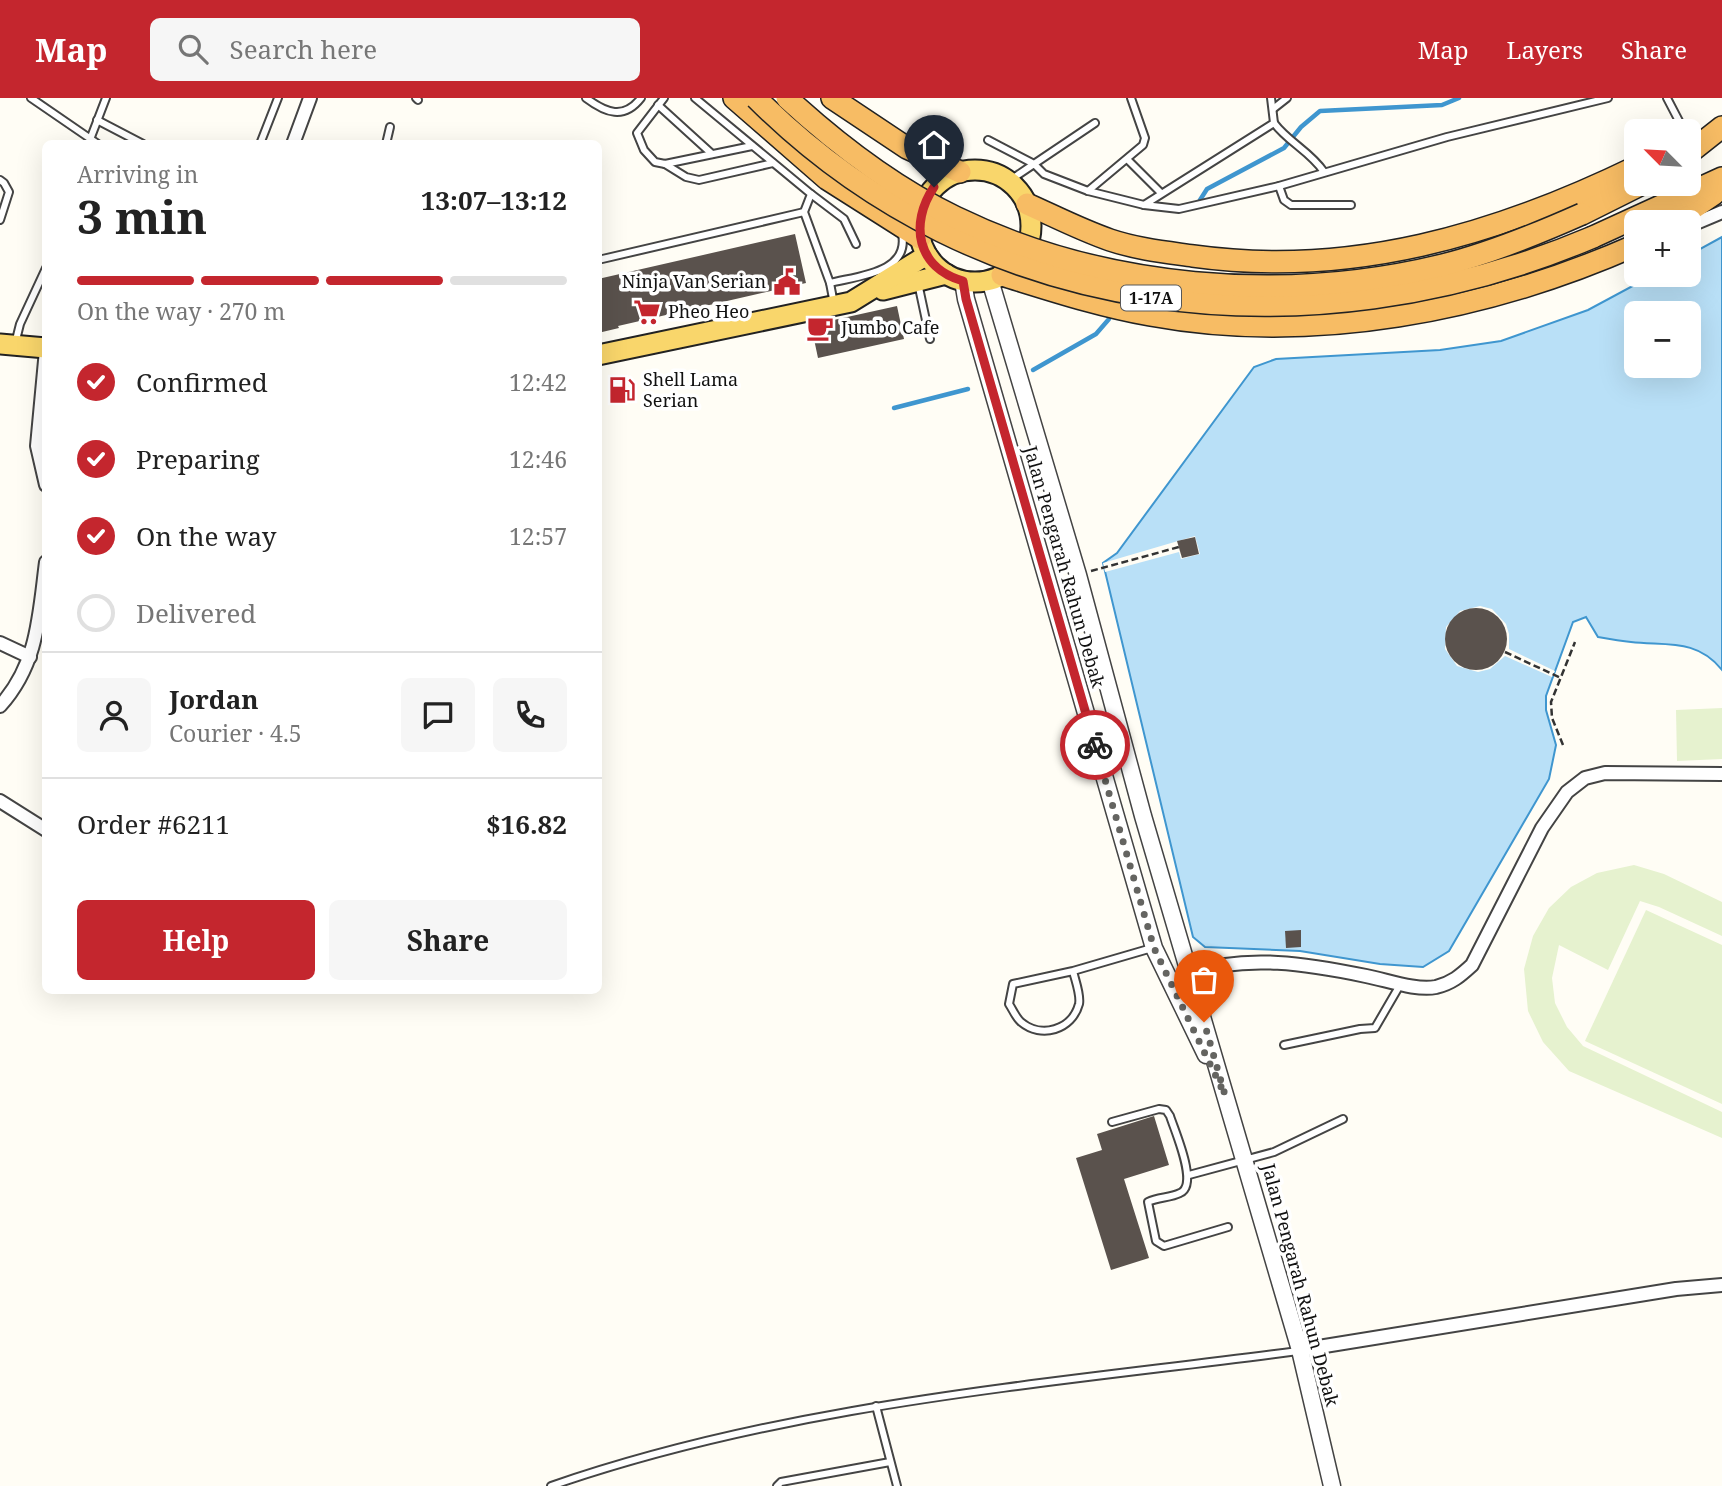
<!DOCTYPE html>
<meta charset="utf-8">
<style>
:root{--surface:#fff;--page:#f6f6f6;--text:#222;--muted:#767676;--line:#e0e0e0;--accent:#c4262e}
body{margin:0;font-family:"Noto Serif",serif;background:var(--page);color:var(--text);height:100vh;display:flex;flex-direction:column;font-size:26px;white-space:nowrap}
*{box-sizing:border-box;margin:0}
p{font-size:23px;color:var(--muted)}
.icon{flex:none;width:38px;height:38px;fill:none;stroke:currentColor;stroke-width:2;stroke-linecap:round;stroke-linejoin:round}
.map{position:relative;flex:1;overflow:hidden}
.details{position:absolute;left:42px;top:42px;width:560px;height:854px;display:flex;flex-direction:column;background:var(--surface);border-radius:10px;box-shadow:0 7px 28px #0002}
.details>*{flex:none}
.needle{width:46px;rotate:294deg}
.tools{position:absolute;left:1624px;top:21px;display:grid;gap:14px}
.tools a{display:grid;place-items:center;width:77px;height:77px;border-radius:10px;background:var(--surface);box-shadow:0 7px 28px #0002;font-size:35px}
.pin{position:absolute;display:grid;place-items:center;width:60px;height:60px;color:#fff;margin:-72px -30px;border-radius:50% 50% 50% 0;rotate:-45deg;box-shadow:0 0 7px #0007}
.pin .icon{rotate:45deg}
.courier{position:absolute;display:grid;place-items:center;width:70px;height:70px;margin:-35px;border:5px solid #c4262e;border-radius:50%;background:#fff;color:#222;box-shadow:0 2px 9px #0007}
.headline em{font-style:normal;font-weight:700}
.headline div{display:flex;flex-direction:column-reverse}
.headline{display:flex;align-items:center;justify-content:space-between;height:119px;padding:0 35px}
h1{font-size:46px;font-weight:700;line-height:52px}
.bar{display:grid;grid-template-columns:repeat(4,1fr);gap:10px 7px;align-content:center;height:84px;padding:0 35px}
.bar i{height:9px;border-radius:5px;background:var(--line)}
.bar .active{background:var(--accent)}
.bar p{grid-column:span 4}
.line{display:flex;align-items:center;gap:18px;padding:0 35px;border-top:2px solid var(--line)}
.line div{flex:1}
.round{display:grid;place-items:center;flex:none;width:74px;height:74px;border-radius:10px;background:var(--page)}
ol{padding:0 35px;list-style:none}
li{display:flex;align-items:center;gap:21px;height:77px}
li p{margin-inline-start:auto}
li .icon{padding:7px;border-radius:50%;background:var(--accent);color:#fff;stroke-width:4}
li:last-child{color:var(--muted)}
li i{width:38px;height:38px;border:4px solid var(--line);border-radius:50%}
.button{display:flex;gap:14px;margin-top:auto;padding:14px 35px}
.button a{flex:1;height:80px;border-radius:10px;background:var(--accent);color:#fff;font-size:28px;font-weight:700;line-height:80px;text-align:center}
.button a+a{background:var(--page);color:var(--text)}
header{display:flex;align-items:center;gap:42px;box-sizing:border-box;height:98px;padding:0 35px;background:var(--accent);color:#fff}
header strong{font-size:33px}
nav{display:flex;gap:38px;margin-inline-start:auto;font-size:24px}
.search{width:490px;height:63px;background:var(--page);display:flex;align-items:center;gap:18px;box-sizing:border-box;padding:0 24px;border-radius:10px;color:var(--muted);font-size:26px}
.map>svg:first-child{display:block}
.pitch{fill:#e6f2cf}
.water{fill:#b9e0f7;stroke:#3f96cf;stroke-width:2;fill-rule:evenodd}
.pier{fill:#fffdf5}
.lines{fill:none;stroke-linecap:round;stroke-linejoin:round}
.stream{stroke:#3f96cf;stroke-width:4.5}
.building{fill:#5a524d}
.service-casing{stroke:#444;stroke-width:10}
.minor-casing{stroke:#444;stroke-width:16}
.tertiary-casing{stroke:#444;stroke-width:19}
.primary-casing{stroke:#222;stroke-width:23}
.trunk-casing{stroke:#222;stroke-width:24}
.path{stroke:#333;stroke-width:2.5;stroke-dasharray:7 3.5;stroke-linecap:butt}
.service{stroke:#fff;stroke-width:6}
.minor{stroke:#fff;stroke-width:12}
.tertiary{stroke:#fff;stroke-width:16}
.primary{stroke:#f9d66b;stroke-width:19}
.trunk{stroke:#f7bc64;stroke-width:21}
.trunk-bridge-casing{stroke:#222;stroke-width:24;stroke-linecap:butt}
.trunk-bridge{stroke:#f7bc64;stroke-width:21}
.done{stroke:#646461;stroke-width:7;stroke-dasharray:0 12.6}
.route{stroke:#c4262e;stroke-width:9}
.labels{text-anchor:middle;stroke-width:7;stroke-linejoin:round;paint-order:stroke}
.shield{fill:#fff;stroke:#585858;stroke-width:2}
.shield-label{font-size:16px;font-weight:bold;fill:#111}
.poi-label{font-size:18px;fill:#111;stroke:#fff;text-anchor:start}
.street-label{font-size:18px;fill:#111;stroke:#fff}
</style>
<header>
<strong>Map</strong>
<div class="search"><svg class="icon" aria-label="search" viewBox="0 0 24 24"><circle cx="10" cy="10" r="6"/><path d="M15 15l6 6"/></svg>Search here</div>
<nav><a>Map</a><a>Layers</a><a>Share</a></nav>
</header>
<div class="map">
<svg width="1722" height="1388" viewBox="0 0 1722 1388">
<rect width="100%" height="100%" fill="#fffdf5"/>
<g class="pitch">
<path d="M1722 610V661L1677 663 1676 612Z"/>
<path d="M1634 767 1664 776 1722 804V838L1659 809 1640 803 1608 872 1559 847 1552 880 1555 905 1567 929 1583 948 1722 1014V1040L1569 973 1543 944 1528 913 1524 871 1533 838 1549 810 1571 789 1597 775Z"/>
<path d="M1646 812 1722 847V1006L1585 943Z"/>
</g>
<path class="water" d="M1722 139V572C1697 540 1665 548 1631 544 1620 543 1609 541 1598 539L1586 519 1573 524 1546 598V612L1556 647 1549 681 1449 853 1423 869 1380 866 1300 853 1205 849 1193 839 1103 465 1117 455 1254 269 1276 261 1440 252 1501 243 1588 212 1653 177H1689V157ZM1636 215H1689V268H1636Z"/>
<g class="pier">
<path d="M1195 438 1200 456 1181 461 1179 454 1105 474 1103 465Z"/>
<path d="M1480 508 1492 511 1506 526 1509 536V551L1555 573 1552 579 1505 558 1490 571 1478 574 1457 568 1445 551 1446 529 1460 513Z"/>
</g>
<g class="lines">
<g class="stream">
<path d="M1200 102 1207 91 1284 50 1301 29 1320 13 1442 7 1459 0"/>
<path d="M1033 272 1096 236 1109 221"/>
<path d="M894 310 968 291"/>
</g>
</g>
<g class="building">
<path d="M795 136 806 185 618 228 619 230 598 235V181Z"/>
<path d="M897 208 904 241 818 260 811 227Z"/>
<path d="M1195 439 1199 456 1182 460 1177 443Z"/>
<circle cx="1476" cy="541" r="31"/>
<path d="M1301 832V849L1286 850 1285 833Z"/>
<path d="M1154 1018 1169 1067 1124 1081 1149 1160 1111 1172 1076 1060 1102 1052 1097 1036Z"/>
</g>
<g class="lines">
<defs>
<g id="service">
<path d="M31 0 98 46"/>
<path d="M416 0 418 2"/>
<path d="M586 0C606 15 624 22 641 0"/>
<path d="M664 0 637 35 644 52 655 64 665 66 752 48"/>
<path d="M695 0 811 96 804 114 830 185 834 206"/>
<path d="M1667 0 1679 23 1673 33"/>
<path d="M658 7 712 56"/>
<path d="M1273 11 1287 0"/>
<path d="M97 22 143 46"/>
<path d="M1274 25C1288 44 1311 54 1324 74"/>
<path d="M91 39 106 0"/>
<path d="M988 42 1034 66 1095 25"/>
<path d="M260 46 278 0"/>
<path d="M386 46 390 29"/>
<path d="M1128 62 1161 95"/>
<path d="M665 66 686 79 699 82 773 65"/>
<path d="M0 82 4 85 9 94 0 122"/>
<path d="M1009 83 1034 66 1044 76 1088 93 1144 107 1179 111 1279 88 1447 39 1608 0"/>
<path d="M1279 88 1284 102 1291 107H1351"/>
<path d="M1088 93 1143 47 1145 40 1131 0"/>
<path d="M811 96 844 121 856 146"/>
<path d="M1144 107 1274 25 1271 0"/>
<path d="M598 162 804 114"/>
<path d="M830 185C857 178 910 175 902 136"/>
<path d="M918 185 930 241"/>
<path d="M15 246 20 226 46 170"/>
<path d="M1073 873C1075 882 1081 897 1079 906 1072 932 1041 941 1021 924 1016 920 1013 912 1009 906L1013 886 1073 873 1152 850"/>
<path d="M1284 947 1360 931 1375 930 1400 887"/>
<path d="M1112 1024 1159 1011 1166 1012 1170 1018C1175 1034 1199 1087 1180 1095 1170 1100 1158 1099 1148 1104L1156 1143 1164 1148 1228 1129"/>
<path d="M1189 1077 1274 1054 1343 1021"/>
<path d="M876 1308 897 1388"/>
<path d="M551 1388C790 1305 1048 1286 1298 1253"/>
<path d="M777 1388 781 1384 890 1364"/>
</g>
<g id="minor">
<path d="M293 46 310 0"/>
<path d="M1689 128 1722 114"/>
<path d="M46 252 37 348 46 387"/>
<path d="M0 545 30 559"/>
<path d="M0 608C38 566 39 518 46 464"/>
<path d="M0 703 46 732"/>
<path d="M1190 875C1247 856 1308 866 1366 878 1387 882 1416 893 1436 889 1452 885 1460 878 1472 867L1542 730 1567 694 1585 680 1605 675 1722 676"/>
<path d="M1300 1252 1676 1191 1722 1187"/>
</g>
<g id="tertiary">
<path d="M990 182 1078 477 1143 718 1300 1252 1332 1388"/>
<path d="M963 183 966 201 1154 850 1206 957"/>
</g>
<g id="primary">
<circle cx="975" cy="128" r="56"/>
<path d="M883 192 946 176"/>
<path d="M0 246 46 250"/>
<path d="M598 257 851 204 927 157"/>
</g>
<g id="trunk">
<path d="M734 0 827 81 920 140"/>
<path d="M832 0 907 50 960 74"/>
<path d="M1689 55 1722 29"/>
<path d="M1027 106C1054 118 1081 132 1110 142 1137 151 1165 154 1193 158 1351 180 1496 137 1636 69"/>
<path d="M1582 116 1642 86"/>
<path d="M1673 124 1714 96"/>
<path d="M1593 139 1722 80"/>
<path d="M1002 177C1051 192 1099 208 1150 217 1313 247 1487 213 1636 147"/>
</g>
</defs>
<use href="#service" class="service-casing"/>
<use href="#minor" class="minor-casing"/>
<use href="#tertiary" class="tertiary-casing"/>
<use href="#primary" class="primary-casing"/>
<use href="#trunk" class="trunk-casing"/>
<g class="path">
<path d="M1091 473 1179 449"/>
<path d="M1505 554 1561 580"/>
<path d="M1563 647 1552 620 1551 604 1575 544"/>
</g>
<use href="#service" class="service"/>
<use href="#minor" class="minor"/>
<use href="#tertiary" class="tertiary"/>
<use href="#primary" class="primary"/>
<use href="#trunk" class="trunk"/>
<defs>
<g id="trunk-bridge">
<path d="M756 0C980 224 1308 260 1593 139"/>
<path d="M787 0C837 46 893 89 955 119 1103 191 1283 206 1443 167 1491 155 1537 136 1582 116"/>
</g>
</defs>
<use href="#trunk-bridge" class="trunk-bridge-casing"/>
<use href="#trunk-bridge" class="trunk-bridge"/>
</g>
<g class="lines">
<path class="done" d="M1095 647 1154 850 1225 997 1204 924"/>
<path class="route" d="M934 89C909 126 917 170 963 183L966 201 1095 647"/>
</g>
<defs>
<symbol id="civic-bare" viewBox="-9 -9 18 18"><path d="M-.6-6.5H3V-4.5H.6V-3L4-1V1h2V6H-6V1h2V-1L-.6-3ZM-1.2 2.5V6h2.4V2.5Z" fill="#c4262e" stroke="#fff" stroke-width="2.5" paint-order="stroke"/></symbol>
<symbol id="supermarket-bare" viewBox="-9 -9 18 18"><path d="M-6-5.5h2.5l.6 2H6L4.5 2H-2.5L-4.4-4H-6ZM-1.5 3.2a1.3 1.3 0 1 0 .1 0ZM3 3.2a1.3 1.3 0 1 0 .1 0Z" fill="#c4262e" stroke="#fff" stroke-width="2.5" paint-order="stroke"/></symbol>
<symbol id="cafe-bare" viewBox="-9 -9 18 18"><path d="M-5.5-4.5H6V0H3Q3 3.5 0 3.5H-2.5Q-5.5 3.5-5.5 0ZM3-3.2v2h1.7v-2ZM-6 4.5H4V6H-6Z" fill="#c4262e" stroke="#fff" stroke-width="2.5" paint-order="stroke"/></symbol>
<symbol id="fuel-bare" viewBox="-9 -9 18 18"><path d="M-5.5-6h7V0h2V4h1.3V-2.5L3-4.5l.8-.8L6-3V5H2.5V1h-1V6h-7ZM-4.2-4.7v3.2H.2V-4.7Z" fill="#c4262e" stroke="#fff" stroke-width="2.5" paint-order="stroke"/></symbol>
</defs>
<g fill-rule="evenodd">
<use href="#civic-bare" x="768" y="165" width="38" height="38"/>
<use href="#supermarket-bare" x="628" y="195" width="38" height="38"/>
<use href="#cafe-bare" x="801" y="211" width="38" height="38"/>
<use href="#fuel-bare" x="603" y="273" width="38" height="38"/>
</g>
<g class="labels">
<rect class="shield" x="1121" y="187.5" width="60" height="25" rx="5"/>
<g class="shield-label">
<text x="1151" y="206">1-17A</text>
</g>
<g class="poi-label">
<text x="766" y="190" text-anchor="end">Ninja Van Serian</text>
<text x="668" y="220">Pheo Heo</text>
<text x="841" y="236">Jumbo Cafe</text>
<text x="643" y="288">Shell Lama<tspan x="643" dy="21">Serian</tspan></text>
</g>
<g class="street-label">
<text transform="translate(1064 469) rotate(74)" y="6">Jalan Pengarah Rahun Debak</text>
<text transform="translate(1300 1187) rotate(75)" y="6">Jalan Pengarah Rahun Debak</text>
</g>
</g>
</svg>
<div class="tools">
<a><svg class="needle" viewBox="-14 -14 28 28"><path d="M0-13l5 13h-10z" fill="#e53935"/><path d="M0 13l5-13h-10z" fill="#767676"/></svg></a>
<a>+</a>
<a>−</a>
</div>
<div class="pin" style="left:1204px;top:924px;background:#ea580c"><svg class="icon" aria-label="bag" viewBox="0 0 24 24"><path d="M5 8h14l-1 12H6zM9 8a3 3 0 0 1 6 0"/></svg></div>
<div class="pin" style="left:934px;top:89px;background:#1f2937"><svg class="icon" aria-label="home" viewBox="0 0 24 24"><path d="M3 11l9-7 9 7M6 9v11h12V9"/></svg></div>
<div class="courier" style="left:1095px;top:647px"><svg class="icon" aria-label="bike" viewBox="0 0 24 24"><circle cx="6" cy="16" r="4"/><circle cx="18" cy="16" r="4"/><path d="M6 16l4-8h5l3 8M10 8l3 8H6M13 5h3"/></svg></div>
<section class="details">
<div class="headline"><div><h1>3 min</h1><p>Arriving in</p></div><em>13:07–13:12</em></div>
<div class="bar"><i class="active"></i><i class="active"></i><i class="active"></i><i></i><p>On the way · 270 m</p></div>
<ol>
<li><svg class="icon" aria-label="check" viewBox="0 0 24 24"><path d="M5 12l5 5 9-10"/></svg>Confirmed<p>12:42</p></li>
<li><svg class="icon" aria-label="check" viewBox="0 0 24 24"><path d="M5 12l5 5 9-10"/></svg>Preparing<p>12:46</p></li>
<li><svg class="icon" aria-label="check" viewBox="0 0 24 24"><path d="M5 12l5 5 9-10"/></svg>On the way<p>12:57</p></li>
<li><i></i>Delivered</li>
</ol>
<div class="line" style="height:126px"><a class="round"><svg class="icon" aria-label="person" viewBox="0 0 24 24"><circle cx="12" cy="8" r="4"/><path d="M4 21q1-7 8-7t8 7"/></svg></a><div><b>Jordan</b><p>Courier · 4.5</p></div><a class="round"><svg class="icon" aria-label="chat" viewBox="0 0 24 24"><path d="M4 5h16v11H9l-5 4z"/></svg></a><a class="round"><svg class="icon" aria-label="phone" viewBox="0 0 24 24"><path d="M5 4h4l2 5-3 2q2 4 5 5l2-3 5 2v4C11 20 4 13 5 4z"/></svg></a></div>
<div class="line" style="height:91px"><div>Order #6211</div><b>$16.82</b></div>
<div class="button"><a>Help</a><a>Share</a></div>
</section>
</div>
